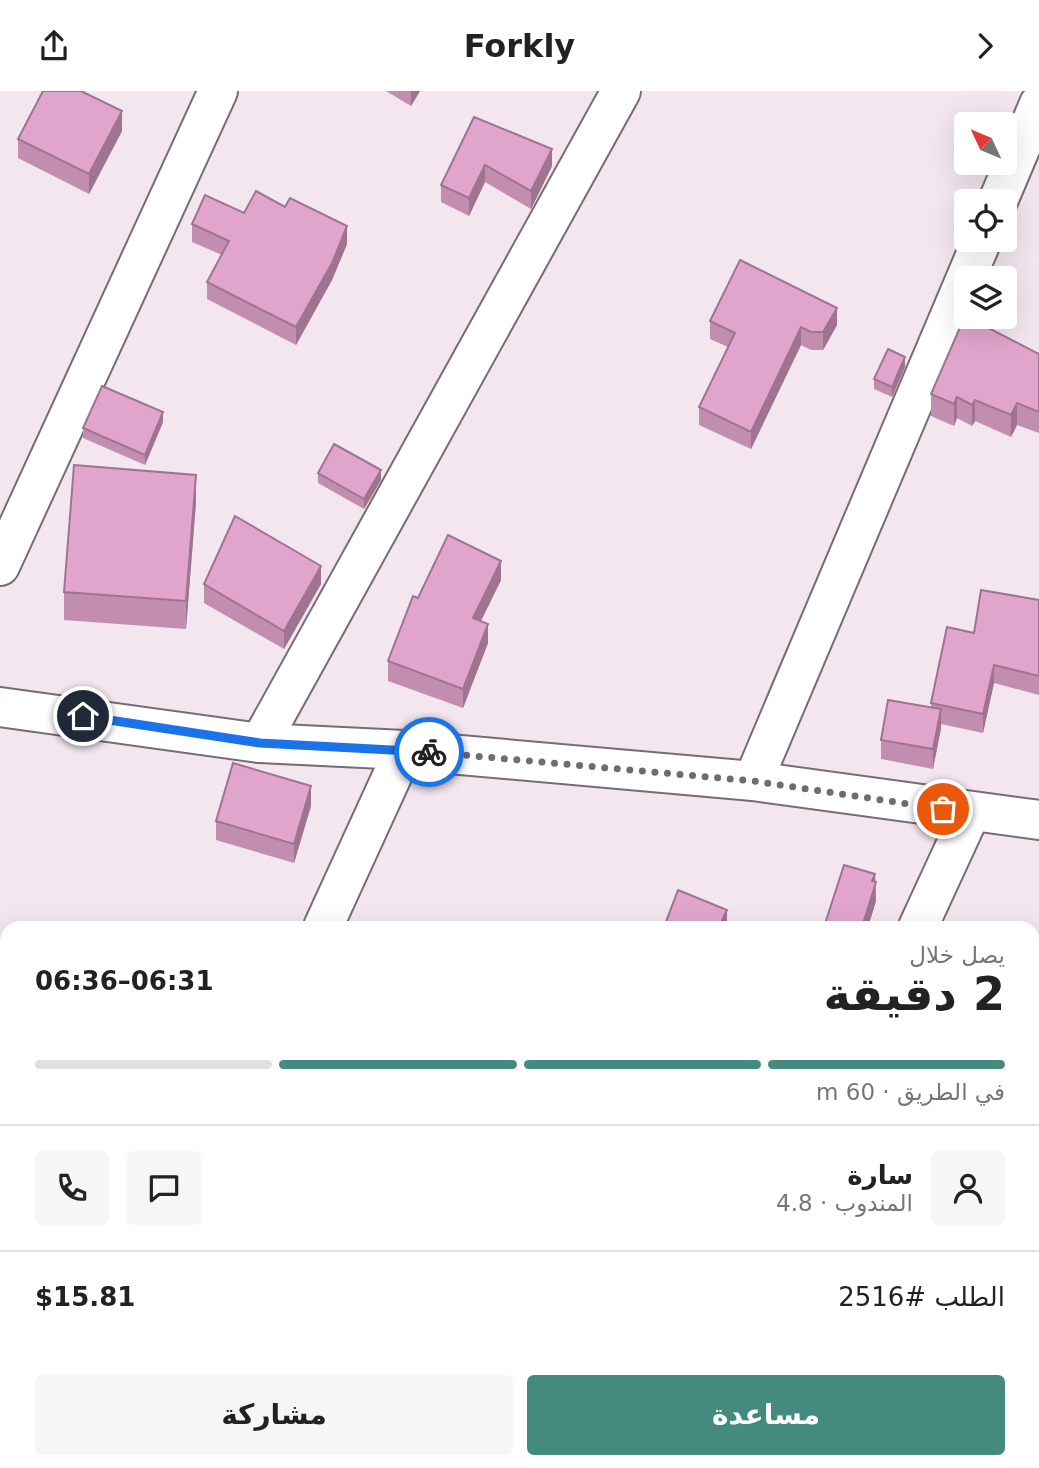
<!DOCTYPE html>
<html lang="ar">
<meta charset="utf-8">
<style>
:root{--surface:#fff;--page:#f6f6f6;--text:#222;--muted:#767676;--line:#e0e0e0;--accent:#458a7f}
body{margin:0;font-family:"DejaVu Sans",Cairo,sans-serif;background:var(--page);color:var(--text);direction:rtl;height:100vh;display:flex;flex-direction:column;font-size:26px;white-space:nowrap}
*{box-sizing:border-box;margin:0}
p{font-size:23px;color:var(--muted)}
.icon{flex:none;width:38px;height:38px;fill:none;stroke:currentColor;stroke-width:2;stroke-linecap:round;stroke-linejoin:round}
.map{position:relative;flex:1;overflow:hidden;direction:ltr}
.drawer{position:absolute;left:0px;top:830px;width:1040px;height:548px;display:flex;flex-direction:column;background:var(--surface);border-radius:21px 21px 0 0;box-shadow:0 7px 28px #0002;direction:rtl}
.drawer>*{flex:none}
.needle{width:46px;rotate:314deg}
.buttons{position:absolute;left:954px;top:21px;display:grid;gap:14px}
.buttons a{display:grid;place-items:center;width:63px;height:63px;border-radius:7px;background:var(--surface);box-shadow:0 7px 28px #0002;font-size:35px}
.pin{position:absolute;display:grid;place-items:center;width:60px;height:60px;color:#fff;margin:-30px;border:4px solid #fff;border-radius:50%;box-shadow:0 2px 7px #0007}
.courier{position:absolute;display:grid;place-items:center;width:70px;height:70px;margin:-35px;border:5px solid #1a73e8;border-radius:50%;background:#fff;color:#222;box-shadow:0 2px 9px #0007}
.summary em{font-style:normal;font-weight:800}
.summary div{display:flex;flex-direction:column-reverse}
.summary{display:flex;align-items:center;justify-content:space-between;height:119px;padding:0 35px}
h1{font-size:46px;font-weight:800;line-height:52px}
.bar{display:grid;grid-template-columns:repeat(4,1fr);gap:10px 7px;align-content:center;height:84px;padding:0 35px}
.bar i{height:9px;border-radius:5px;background:var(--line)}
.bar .current{background:var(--accent)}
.bar p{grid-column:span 4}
.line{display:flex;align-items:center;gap:18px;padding:0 35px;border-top:2px solid var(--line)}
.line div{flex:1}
.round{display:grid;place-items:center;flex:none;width:74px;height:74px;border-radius:7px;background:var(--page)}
.primary-button{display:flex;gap:14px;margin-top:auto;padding:14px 35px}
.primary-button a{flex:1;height:80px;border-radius:7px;background:var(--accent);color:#fff;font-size:28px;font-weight:800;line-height:80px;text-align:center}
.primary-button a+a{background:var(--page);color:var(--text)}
header{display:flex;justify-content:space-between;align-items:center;height:91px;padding:0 35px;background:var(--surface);font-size:32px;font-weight:800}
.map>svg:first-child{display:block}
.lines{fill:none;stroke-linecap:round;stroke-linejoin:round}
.minor-casing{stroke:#776c73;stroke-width:42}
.minor{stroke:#fff;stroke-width:38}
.wall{fill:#c28eb0}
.shaded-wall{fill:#9e7490}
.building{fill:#e1a5cd;stroke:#9e7490;stroke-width:2}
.done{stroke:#726a6f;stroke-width:7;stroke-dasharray:0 12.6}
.route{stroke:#1a73e8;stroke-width:9}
</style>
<header><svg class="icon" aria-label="forward" viewBox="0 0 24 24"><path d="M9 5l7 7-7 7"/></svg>Forkly<svg class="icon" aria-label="share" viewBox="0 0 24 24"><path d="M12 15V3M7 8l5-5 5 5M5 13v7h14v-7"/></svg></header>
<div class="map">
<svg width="1039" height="1377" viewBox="0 0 1039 1377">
<rect width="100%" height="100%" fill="#f3e6ee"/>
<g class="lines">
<defs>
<g id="minor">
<path d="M998 110 1039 13"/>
<path d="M0 475 218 0"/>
<path d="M0 616 260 652 404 659 753 690 1039 729"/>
<path d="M260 652 621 0"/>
<path d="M753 690 982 149"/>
<path d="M323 836 404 659"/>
<path d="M918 836 971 721"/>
<path d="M77 1377 80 1370"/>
<path d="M671 1377 674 1370"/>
</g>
</defs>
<use href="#minor" class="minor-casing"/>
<use href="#minor" class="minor"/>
</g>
<g class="wall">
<path d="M386 0H420L411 15Z"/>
<path d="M474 26 552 75 531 118 485 91 469 125 441 111V94Z"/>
<path d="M122 40 89 103 18 67V48Z"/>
<path d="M244 122 347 153 332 189 296 254 207 208V191L222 164 192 151V133Z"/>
<path d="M710 230 837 234 823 259H811L801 254 751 358 699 334V316L728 256 710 248Z"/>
<path d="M1039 263V342L1017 334 1011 346 975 330 972 335 957 327 954 335 931 325V303Z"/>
<path d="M905 276 892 306 874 298V288Z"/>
<path d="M163 331 145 374 83 347V337Z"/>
<path d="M318 382 381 389 364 418 318 392Z"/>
<path d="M196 411 186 538 64 529V501Z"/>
<path d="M501 489 481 530 488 552 463 617 388 590V570L418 507Z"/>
<path d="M204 493H321L284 558 204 512Z"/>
<path d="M1039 509V604L994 592 983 642 941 633 933 678 881 668V649L931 617V612L974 542Z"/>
<path d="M311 715 294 772 216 749V730Z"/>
<path d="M875 783 876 810 868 836H824Z"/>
<path d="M7 928V957L0 955V945Z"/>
<path d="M0 1003 7 1006V1175L0 1172Z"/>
</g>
<g class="shaded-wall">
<path d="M411 0H420L411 15Z"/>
<path d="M122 20V40L89 103V83Z"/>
<path d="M552 58V75L531 118V100Z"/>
<path d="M485 74V91L469 125V107Z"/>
<path d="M347 135V153L332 189 296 254V236Z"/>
<path d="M837 217V234L823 259V241Z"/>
<path d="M801 236V254L751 358V341Z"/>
<path d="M905 266V276L892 306V296Z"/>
<path d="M957 306V327L954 335V313Z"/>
<path d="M975 309V330L972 335V314Z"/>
<path d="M1017 312V334L1011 346V324Z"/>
<path d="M163 321V331L145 374V364Z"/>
<path d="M381 379V389L364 418V408Z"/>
<path d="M196 384V411L186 538V510Z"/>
<path d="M501 470V489L473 546V527Z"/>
<path d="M321 475V493L284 558V540Z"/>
<path d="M488 533V552L463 617V598Z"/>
<path d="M994 574V592L983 642V623Z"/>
<path d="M941 618V638L933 678V658Z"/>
<path d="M311 695V715L294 772V753Z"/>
<path d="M875 783 876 810 868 836H863L872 790Z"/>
<path d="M727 819V836H719Z"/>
<path d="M1039 1321V1336L1032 1359V1344Z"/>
<path d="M1025 1370H1029L1027 1377H1023Z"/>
</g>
<g class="building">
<path d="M43 0H81L122 20 89 83 18 48Z"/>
<path d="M474 26 552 58 531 100 485 74 469 107 441 94Z"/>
<path d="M256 100 285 116 290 107 347 135 332 172 296 236 207 191 229 150 192 133 205 104 244 122Z"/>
<path d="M740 169 837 217 823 241H811L801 236 751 341 699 316 735 242 710 230Z"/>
<path d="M965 225 1039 263V321L1017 312 1011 324 975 309 972 314 957 306 954 313 931 303Z"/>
<path d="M888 258 905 266 892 296 874 288Z"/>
<path d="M102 295 163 321 145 364 83 337Z"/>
<path d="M334 353 381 379 364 408 318 382Z"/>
<path d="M74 374 196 384 186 510 64 501Z"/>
<path d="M235 425 321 475 284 540 204 493Z"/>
<path d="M448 444 501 470 473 527 488 533 463 598 388 570 413 505 418 507Z"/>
<path d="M981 499 1039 509V585L994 574 983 623 931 612 947 536 974 542Z"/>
<path d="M888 609 941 618 933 658 881 649Z"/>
<path d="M233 672 311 695 294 753 216 730Z"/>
<path d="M844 774 875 783 872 790 876 791 863 833 853 831 850 836H824Z"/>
<path d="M678 799 727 819 719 836H664Z"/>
<path d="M7 928V947L0 945Z"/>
<path d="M0 1003 7 1006V1147L0 1144Z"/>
<path d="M1032 1304 1039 1306V1321L1032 1344Z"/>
<path d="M759 1370H822L838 1377H756Z"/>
<path d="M952 1370H1025L1023 1377H953L950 1376Z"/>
</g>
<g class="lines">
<path class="done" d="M429 661 753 690 943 718"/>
<path class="route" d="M83 625 260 652 429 661"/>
</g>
</svg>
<div class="buttons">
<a><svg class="needle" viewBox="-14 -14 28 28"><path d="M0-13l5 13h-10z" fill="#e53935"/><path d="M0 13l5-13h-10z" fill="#767676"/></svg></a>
<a><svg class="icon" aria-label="locate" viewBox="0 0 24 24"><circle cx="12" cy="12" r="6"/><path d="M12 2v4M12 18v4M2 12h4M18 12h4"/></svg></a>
<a><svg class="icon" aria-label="layers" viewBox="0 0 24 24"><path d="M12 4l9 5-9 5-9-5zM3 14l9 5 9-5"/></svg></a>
</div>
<div class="pin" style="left:943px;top:718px;background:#ea580c"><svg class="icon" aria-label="bag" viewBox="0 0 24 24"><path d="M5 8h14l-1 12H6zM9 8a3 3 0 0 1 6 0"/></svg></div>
<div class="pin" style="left:83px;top:625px;background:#1f2937"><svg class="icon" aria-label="home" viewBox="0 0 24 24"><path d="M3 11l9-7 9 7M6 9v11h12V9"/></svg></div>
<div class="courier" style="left:429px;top:661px"><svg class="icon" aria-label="bike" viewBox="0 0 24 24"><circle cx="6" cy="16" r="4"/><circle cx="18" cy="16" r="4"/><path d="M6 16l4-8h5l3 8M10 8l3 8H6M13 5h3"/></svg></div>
<section class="drawer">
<div class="summary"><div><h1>2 دقيقة</h1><p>يصل خلال</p></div><em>06:31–06:36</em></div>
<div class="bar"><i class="current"></i><i class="current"></i><i class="current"></i><i></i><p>في الطريق · 60 m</p></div>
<div class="line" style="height:126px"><a class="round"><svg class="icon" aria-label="person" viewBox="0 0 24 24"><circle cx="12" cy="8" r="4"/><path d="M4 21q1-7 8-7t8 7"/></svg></a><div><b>سارة</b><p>المندوب · 4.8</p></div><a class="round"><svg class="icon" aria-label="chat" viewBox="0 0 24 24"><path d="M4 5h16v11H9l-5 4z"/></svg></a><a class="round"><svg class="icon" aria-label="phone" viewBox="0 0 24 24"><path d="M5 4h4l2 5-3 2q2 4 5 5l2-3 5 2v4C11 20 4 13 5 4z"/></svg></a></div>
<div class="line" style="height:91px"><div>الطلب #2516</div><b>$15.81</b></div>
<div class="primary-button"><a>مساعدة</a><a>مشاركة</a></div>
</section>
</div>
